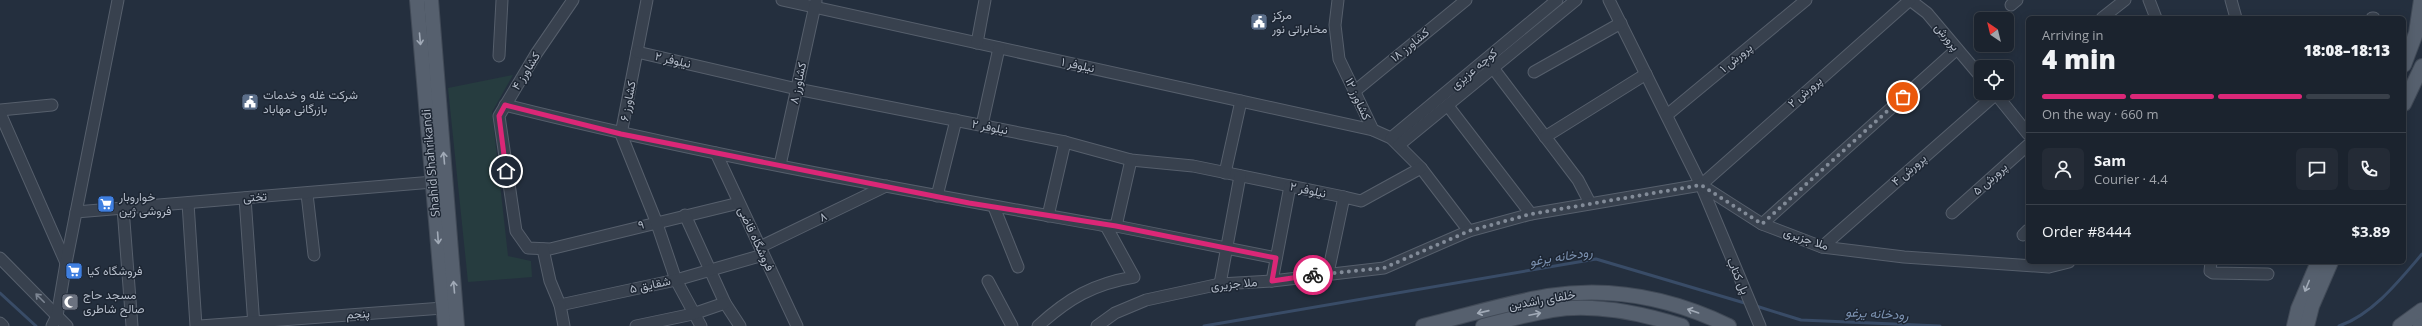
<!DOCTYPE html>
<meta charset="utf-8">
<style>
:root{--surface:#1b232e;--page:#242b36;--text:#f1f3f6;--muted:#a0a4aa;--line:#39404a;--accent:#db2777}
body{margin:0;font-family:"Open Sans",Vazirmatn,sans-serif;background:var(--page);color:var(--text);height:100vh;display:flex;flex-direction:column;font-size:15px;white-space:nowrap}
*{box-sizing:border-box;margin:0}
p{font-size:13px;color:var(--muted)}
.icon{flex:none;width:22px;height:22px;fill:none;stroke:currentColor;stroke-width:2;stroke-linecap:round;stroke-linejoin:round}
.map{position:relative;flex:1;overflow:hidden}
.details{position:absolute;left:2026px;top:16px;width:380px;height:248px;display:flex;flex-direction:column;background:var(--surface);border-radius:6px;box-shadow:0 2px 10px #0003,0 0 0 1px var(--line)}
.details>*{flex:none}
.needle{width:26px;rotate:325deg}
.fabs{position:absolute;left:1974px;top:12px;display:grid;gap:8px}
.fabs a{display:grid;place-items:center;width:40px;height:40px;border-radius:6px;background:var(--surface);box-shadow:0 2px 10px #0003,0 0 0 1px var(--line);font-size:20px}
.pin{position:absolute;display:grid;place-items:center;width:34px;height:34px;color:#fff;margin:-17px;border:2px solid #fff;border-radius:50%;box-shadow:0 1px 4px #0007}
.courier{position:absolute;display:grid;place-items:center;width:40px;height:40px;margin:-20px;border:3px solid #db2777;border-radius:50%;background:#fff;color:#222;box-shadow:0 1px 5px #0007}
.summary em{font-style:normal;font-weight:800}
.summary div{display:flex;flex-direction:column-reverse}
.summary{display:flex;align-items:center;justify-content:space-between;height:68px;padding:0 16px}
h1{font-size:26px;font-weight:800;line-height:30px}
.bar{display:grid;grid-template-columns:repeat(4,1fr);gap:6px 4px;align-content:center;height:48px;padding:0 16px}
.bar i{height:5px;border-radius:3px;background:var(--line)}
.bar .selected{background:var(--accent)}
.bar p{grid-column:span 4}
.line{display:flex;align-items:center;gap:10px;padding:0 16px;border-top:1px solid var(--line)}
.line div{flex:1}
.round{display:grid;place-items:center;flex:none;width:42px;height:42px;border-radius:6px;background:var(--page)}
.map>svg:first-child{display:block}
.green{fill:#263c3f}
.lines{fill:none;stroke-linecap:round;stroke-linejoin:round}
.stream{stroke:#394c67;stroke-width:3}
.minor-casing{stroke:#565f6c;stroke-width:13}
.major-casing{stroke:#414a57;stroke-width:16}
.minor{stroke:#38414e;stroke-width:11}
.major{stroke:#56606e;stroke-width:14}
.oneway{stroke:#a1aab7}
.oneway2{stroke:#7c8592}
.done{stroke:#828b98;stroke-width:4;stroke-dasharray:0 7.2}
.route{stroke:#db2777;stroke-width:5}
.labels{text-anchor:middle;stroke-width:3;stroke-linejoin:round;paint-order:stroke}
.poi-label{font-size:12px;fill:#b4bcc9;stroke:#1d2633;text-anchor:start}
.street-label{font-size:12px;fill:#b4bcc9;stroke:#1d2633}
.water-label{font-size:13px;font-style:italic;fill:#7c92b1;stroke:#1d2633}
</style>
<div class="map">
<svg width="2422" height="326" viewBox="0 0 2422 326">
<rect width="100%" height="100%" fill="#242f3e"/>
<path class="green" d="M513 75 492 112 508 256 531 261 532 277 468 282 448 88Z"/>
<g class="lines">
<g class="stream">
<path d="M0 293 36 326"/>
<path d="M1756 306 1801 320 1940 326"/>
<path d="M1204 326 1596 259 1748 304"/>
<path d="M2339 326C2373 314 2399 281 2422 254"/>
</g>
<defs>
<g id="minor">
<path d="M573 0 536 54 499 116 516 231 528 248 550 249 739 203"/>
<path d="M647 0 621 134 656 221 676 280 701 326"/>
<path d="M782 0 1373 130"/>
<path d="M1338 0 1335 25 1339 59 1373 130 1391 138 1421 168 1469 231"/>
<path d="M1609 0 1701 185 1760 326"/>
<path d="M1910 0 1927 13 1981 77"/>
<path d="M2149 0 2156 18"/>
<path d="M2231 0 2236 18"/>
<path d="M2011 5 2017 0"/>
<path d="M2102 18 2125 0"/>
<path d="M2372 18H2374"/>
<path d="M977 43 985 0"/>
<path d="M637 52 797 89 1065 142 1131 160 1193 166 1344 197"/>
<path d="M499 56 502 0"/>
<path d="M1493 68 1578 180 1590 203"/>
<path d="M1534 72 1621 23"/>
<path d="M1355 91 1466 0"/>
<path d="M1995 93 2028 134"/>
<path d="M505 105C703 155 905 190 1106 226H1116L1276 258"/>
<path d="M1448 106 1531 214"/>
<path d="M0 110 52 105"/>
<path d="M0 113 66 263"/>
<path d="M1667 115 1806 0"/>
<path d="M982 125 999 48"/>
<path d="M1545 137 1646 74"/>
<path d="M1391 138 1557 0"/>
<path d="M1399 145 1576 0"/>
<path d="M716 153 797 326"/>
<path d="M780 165 816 1"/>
<path d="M1225 173 1241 101"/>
<path d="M1701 185 1910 0"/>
<path d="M307 194 314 255"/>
<path d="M937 196 956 120"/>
<path d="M245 198 254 326"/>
<path d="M188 203 196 326"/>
<path d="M994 207 1018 267"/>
<path d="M123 208 132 326"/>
<path d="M76 212 433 182"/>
<path d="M1952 213 2028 145"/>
<path d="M685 215 725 303 740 326"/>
<path d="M1048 216 1065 142"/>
<path d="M1762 224 1957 49"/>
<path d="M1116 226 1131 160"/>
<path d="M2023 235 2028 230"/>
<path d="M760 247 886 186"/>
<path d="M1822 247 1996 94"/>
<path d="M543 249 550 281 560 305 676 280 763 255"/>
<path d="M0 258 67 326"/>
<path d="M2211 262 2210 271 2213 273 2268 274"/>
<path d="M1328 273 1344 197 1361 201 1421 168"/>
<path d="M988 281 1012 326"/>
<path d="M1272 281 1290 186"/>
<path d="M1220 284 1240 176"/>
<path d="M560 305 564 326"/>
<path d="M0 323 3 326"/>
<path d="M52 326 57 316 66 263 118 0"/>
<path d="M200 326 443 308"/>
<path d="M636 326 693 314 725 303"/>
<path d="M1038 326C1069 298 1093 284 1134 277L1106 226"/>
<path d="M1097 326 1115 313 1146 300 1220 284 1272 281 1384 268 1469 231 1531 214 1701 185 1762 224 1822 247 1904 257 2049 267 2069 262"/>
</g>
<g id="major">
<path d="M417 0 445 326"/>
<path d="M431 0 457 326"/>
<path d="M2404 65 2416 33 2421 0"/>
<path d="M2404 104 2422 66"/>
<path d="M1423 326C1465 316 1506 303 1548 296 1611 286 1673 299 1729 326"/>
<path d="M1483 326C1506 320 1529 314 1552 310 1595 303 1641 313 1682 326"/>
<path d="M2294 326 2298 309 2318 262"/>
<path d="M2307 326 2312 306 2331 262"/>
<path d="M2400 326 2422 310"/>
<path d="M2420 326 2422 325"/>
</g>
</defs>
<use href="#minor" class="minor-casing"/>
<use href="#major" class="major-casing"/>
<use href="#minor" class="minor"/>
<use href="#major" class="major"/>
</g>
<defs><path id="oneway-shaft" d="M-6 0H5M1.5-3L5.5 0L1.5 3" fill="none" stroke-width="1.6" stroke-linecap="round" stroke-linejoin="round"/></defs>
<g class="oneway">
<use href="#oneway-shaft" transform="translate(420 39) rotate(85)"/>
<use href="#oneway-shaft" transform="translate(444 158) rotate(-95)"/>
<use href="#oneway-shaft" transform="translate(438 238) rotate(86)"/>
<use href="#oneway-shaft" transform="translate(2307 286) rotate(112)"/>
<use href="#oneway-shaft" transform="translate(454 287) rotate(-95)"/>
<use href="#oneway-shaft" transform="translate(1693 311) rotate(-161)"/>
<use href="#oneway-shaft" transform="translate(1483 312) rotate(167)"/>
<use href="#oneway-shaft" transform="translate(1535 314) rotate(-12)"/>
</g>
<use class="oneway2" href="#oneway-shaft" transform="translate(40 298) rotate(-135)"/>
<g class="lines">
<path class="done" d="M1313 275 1384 268 1469 231 1531 214 1701 185 1762 224 1903 97"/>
<path class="route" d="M506 171 499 116 505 105 621 134 969 203 1116 226 1276 258 1272 281 1313 275"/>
</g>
<defs>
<symbol id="civic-square" viewBox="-11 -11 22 22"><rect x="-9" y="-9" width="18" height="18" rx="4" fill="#5c6f8a" stroke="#1d2633"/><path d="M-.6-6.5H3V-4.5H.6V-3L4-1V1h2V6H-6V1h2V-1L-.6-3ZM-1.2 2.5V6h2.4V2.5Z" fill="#fff"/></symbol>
<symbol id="supermarket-square" viewBox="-11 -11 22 22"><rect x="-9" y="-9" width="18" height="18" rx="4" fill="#3f7fe0" stroke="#1d2633"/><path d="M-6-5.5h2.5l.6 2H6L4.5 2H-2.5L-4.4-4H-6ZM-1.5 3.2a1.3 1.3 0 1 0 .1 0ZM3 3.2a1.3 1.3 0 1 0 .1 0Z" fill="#fff"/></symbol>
<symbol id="mosque-square" viewBox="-11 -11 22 22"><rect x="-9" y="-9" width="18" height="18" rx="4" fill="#6b7280" stroke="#1d2633"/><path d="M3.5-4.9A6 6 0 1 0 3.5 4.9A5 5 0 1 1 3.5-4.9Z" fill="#fff"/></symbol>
</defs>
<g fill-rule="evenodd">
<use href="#civic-square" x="1249" y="12" width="20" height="20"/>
<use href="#civic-square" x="240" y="92" width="20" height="20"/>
<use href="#supermarket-square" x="96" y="194" width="20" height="20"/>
<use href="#supermarket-square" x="64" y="261" width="20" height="20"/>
<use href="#mosque-square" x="60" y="292" width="20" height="20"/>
</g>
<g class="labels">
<g class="poi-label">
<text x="1272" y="19">مرکز<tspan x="1272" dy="14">مخابراتی نور</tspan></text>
<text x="263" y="99">شرکت غله و خدمات<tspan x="263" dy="14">بازرگانی مهاباد</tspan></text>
<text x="119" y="201">خواروبار<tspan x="119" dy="14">فروشی ژین</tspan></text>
<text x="87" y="275">فروشگاه کیا</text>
<text x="83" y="299">مسجد حاج<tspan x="83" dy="14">صالح شاطری</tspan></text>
</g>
<g class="street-label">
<text transform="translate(1947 37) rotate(50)" y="4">پرورش</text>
<text transform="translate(1410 45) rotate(-39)" y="4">کشاورز ۱۸</text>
<text transform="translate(1736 58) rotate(-40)" y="4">پرورش ۱</text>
<text transform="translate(673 60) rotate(13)" y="4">نیلوفر ۲</text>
<text transform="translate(1078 65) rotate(12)" y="4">نیلوفر ۱</text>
<text transform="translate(1474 69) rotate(-40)" y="4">کوچه عزیزی</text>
<text transform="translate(526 71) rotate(-58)" y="4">کشاورز ۴</text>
<text transform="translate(798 83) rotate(-78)" y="4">کشاورز ۸</text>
<text transform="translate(1805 92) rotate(-41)" y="4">پرورش ۲</text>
<text transform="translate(1358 99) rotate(65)" y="4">کشاورز ۱۲</text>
<text transform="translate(628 101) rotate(-79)" y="4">کشاورز ۶</text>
<text transform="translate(990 127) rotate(11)" y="4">نیلوفر ۲</text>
<text transform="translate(431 163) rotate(-95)" y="4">Shahid Shahrikandi</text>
<text transform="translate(1909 170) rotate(-41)" y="4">پرورش ۴</text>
<text transform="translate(1990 179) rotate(-42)" y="4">پرورش ۵</text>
<text transform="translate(1308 190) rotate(12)" y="4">نیلوفر ۲</text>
<text transform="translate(255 197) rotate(-4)" y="4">تختی</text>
<text transform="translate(823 217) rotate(-25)" y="4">۸</text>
<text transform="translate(641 225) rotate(-14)" y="4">۹</text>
<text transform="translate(756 239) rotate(65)" y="4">فروشگاه قاضی</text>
<text transform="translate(1806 239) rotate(19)" y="4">ملا جزیری</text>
<text transform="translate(1738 276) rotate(66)" y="4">پل کتاب</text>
<text transform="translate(1234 284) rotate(-5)" y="4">ملا جزیری</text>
<text transform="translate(650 285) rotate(-12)" y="4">شقایق ۵</text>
<text transform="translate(1542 300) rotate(-10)" y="4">خلفای راشدین</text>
<text transform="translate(358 314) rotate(-4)" y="4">پنجم</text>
</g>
<g class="water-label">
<text transform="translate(1561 256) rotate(-9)" y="5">رودخانه یرغو</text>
<text transform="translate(1877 313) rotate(3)" y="5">رودخانه یرغو</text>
</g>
</g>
</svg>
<div class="fabs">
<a><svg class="needle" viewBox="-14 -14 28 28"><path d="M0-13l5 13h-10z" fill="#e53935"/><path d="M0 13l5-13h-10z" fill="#a0a4aa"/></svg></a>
<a><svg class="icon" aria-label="locate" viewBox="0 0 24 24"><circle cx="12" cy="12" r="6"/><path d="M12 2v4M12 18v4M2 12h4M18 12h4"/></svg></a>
</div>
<div class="pin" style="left:1903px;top:97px;background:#ea580c"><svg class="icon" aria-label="bag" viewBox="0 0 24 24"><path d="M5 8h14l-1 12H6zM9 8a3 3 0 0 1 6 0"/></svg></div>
<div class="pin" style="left:506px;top:171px;background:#1f2937"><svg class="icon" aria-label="home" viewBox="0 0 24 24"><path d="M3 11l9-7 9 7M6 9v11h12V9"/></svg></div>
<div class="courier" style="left:1313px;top:275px"><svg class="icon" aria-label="bike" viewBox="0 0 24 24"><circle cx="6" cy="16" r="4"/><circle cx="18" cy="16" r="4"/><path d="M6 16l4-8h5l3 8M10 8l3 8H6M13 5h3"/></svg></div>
<section class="details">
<div class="summary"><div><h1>4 min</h1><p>Arriving in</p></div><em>18:08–18:13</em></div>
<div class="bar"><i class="selected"></i><i class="selected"></i><i class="selected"></i><i></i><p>On the way · 660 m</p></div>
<div class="line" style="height:72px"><a class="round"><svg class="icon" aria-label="person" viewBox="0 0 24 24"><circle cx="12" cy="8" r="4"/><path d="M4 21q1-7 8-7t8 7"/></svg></a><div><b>Sam</b><p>Courier · 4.4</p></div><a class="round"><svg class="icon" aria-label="chat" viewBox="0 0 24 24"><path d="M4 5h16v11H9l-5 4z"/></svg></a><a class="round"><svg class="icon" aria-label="phone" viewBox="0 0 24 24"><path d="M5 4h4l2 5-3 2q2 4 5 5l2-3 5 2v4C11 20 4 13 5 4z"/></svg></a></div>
<div class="line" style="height:52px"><div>Order #8444</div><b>$3.89</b></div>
</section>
</div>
